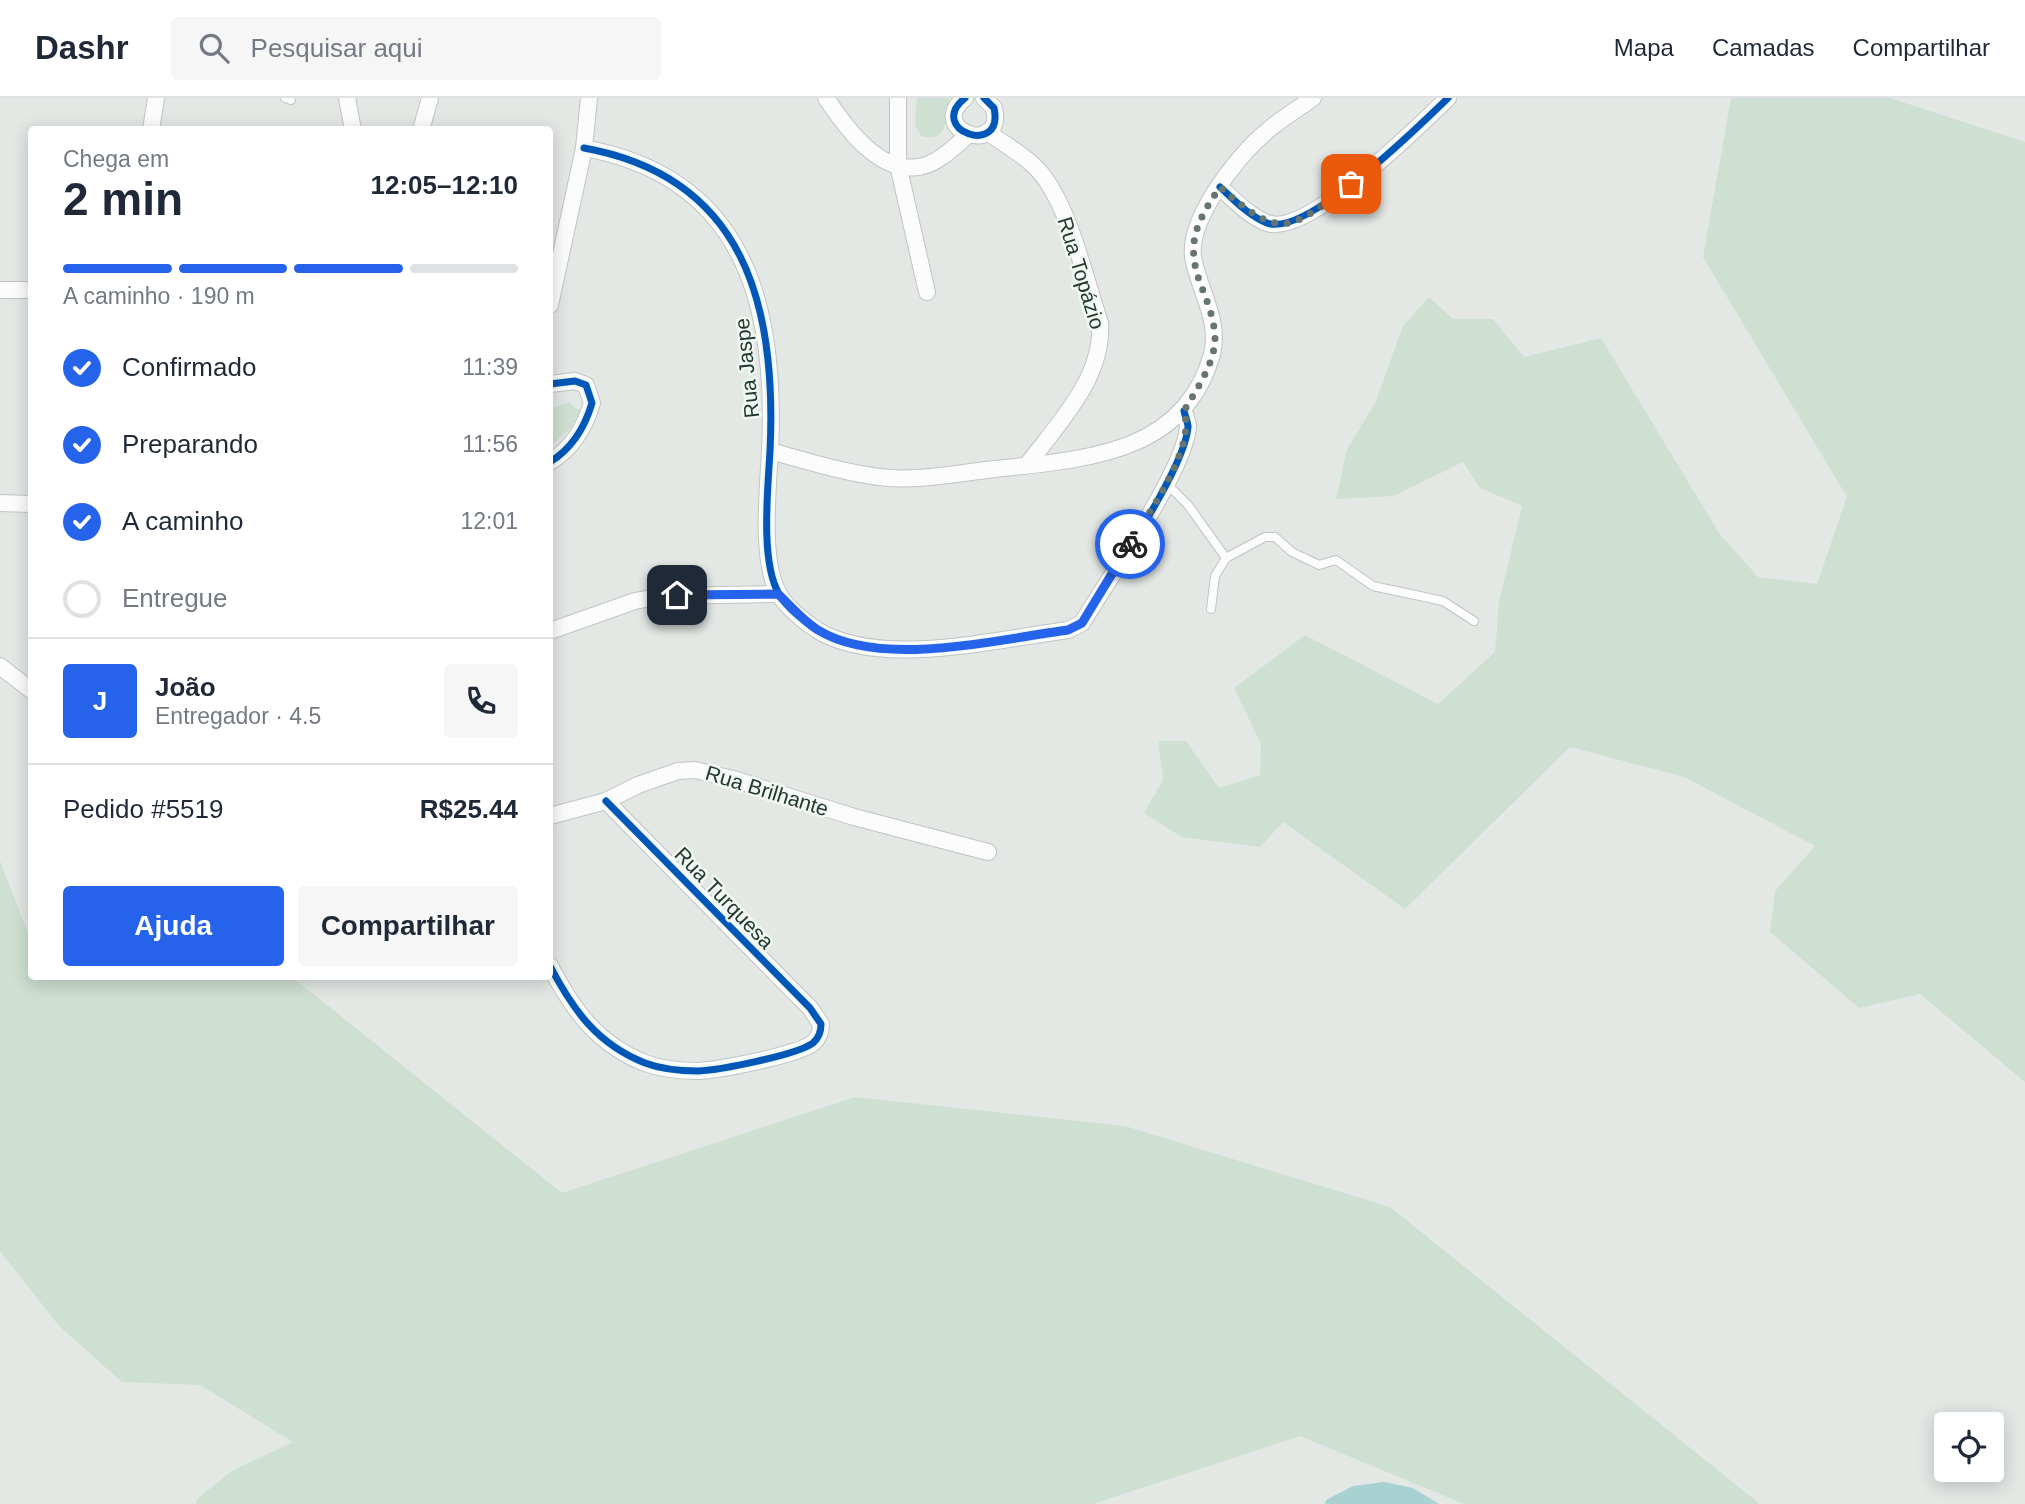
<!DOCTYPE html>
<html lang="pt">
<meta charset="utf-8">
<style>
:root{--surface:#fff;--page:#f6f6f7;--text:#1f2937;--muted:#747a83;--line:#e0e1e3;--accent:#2563eb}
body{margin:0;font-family:Helvetica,sans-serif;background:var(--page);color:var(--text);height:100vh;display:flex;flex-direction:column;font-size:26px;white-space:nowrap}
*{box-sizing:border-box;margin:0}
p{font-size:23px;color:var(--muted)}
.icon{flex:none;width:38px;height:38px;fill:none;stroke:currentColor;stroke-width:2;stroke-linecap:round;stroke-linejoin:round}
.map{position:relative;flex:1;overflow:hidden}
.drawer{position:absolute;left:28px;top:28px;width:525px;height:854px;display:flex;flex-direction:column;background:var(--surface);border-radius:7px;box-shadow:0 4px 18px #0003}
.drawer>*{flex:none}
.tools{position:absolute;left:1934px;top:1314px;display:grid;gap:14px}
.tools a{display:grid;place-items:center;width:70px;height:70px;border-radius:7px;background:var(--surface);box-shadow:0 4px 18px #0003;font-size:35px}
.pin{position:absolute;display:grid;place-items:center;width:60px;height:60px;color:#fff;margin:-30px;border-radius:14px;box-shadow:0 4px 10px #0006}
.courier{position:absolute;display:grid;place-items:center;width:70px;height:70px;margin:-35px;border:5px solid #2563eb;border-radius:50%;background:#fff;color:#222;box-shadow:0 2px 9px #0007}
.summary em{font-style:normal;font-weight:800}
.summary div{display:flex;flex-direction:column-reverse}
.summary{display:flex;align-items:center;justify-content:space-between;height:119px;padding:0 35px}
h1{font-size:46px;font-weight:800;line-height:52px}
.bar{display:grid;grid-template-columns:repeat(4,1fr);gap:10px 7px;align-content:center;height:84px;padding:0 35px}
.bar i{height:9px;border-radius:5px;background:var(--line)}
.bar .on{background:var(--accent)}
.bar p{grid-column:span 4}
.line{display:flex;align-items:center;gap:18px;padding:0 35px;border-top:2px solid var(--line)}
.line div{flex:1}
.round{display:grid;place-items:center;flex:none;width:74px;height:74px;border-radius:7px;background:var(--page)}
ol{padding:0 35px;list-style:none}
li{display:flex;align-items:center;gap:21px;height:77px}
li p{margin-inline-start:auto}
li .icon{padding:7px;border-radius:50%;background:var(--accent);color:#fff;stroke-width:4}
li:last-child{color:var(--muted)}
li i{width:38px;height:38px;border:4px solid var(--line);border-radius:50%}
.button{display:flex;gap:14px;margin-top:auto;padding:14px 35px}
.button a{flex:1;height:80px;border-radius:7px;background:var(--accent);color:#fff;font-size:28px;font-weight:800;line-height:80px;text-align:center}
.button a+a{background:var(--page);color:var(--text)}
header{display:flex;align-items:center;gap:42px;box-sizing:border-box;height:98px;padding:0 35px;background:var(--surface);border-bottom:2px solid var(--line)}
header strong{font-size:33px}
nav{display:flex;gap:38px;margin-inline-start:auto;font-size:24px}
.search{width:490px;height:63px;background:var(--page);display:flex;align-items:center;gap:18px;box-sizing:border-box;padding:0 24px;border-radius:7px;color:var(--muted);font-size:26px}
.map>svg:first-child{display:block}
.green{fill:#cee0d1}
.water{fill:#a8d2d2}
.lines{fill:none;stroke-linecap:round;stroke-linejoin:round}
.lane-casing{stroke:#c0c5c2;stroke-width:10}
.street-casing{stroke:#c0c5c2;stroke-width:18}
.lane{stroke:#fbfcfb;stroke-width:8}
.street{stroke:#fbfcfb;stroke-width:16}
.cycleway-casing{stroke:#f1f7f3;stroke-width:11}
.cycleway{stroke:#0057b8;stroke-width:7}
.done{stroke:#66766f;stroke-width:7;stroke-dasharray:0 12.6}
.route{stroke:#2563eb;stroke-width:9}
.labels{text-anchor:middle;stroke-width:5;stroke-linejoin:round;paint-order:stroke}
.street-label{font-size:21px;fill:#233930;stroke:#f1f7f3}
</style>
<header>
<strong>Dashr</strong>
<div class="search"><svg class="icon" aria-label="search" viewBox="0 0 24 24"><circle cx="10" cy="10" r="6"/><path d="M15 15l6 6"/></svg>Pesquisar aqui</div>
<nav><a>Mapa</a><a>Camadas</a><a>Compartilhar</a></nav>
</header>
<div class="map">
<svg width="2025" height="1406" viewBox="0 0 2025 1406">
<rect width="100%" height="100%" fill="#e3e8e5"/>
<g class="green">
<path d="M917 0H949C948 19 947 46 921 38L915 27Z"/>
<path d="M1731 0H1890L2025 44V984L1920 896 1859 910 1770 834 1775 793 1815 748 1684 679 1570 649 1405 811 1283 724 1260 749 1182 739 1144 715 1163 682 1158 643H1186L1219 690 1260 677 1261 646 1234 590 1305 537 1438 606 1495 554 1499 504 1522 408 1480 390 1463 364 1394 398 1336 401 1347 352 1376 303 1403 228 1429 199 1453 221H1493L1524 259 1601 240 1719 435 1758 479 1817 486 1847 399 1703 159Z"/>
<path d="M568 304 580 313 571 330 550 348V311Z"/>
<path d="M0 763 31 843 32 878 292 879 562 1095 855 999 1125 1028 1390 1109 1760 1406H1464L1300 1338 1093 1406H196L197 1401 232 1373 293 1344 200 1287 122 1284 59 1228 0 1153Z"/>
</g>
<path class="water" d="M1384 1384 1413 1390 1439 1406H1325L1326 1402 1353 1388Z"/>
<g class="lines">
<defs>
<g id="lane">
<path d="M285 0 291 2"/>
<path d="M1166 385 1188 407 1226 460 1215 478 1211 511"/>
<path d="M1226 460 1265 439H1275L1292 454 1319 467 1336 462 1373 488 1443 503 1474 523"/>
</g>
<g id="street">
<path d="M347 0 353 32"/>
<path d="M826 0C846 30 881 79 923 68 940 64 955 48 968 37"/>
<path d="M898 0V67L927 194"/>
<path d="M965 0C925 32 1005 60 994 10L984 0"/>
<path d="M151 32 156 0"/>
<path d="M421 32 430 0"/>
<path d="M987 34C1007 48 1033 62 1046 82 1071 117 1086 183 1100 225 1104 279 1058 326 1027 367"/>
<path d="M584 50C745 79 777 208 770 353 768 390 760 464 779 496 786 509 805 524 817 532 880 571 998 541 1068 532L1082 525C1107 483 1185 372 1188 329 1188 324 1185 318 1184 313"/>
<path d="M1220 89C1234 102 1249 118 1267 125 1306 140 1419 28 1448 0"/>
<path d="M0 192H32"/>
<path d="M550 207 584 50 589 0"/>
<path d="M550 286 575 283 586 287 592 305C585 329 571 351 550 364"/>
<path d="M770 353C806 363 842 374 879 379 916 384 957 375 995 371 1082 361 1184 358 1212 256 1220 224 1201 195 1194 164 1184 125 1237 58 1266 34 1280 21 1298 11 1313 0"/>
<path d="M0 405 32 406"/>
<path d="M550 533 635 503 662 498 778 496"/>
<path d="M0 568 32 593"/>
<path d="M550 718 606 703 638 687 678 673 695 672 733 681 854 719 988 754"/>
<path d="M550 868C573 912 597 946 645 965 661 971 681 973 698 973 720 972 797 957 813 945 819 940 821 934 821 926L810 910 606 703"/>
</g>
</defs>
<use href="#lane" class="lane-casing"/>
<use href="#street" class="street-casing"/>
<use href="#lane" class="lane"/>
<use href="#street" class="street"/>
<defs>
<g id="cycleway">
<path d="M965 0C925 32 1005 60 994 10L984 0"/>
<path d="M584 50C745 79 777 208 770 353 768 390 760 464 779 496 786 509 805 524 817 532 880 571 998 541 1068 532L1082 525C1107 483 1185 372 1188 329 1188 324 1185 318 1184 313"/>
<path d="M1220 89C1234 102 1249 118 1267 125 1306 140 1419 28 1448 0"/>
<path d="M550 286 575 283 586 287 592 305C585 329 571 351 550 364"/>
<path d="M550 868C573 912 597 946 645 965 661 971 681 973 698 973 720 972 797 957 813 945 819 940 821 934 821 926L810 910 606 703"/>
</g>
</defs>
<use href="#cycleway" class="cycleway-casing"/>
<use href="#cycleway" class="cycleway"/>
</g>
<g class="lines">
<path class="done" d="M1130 446C1149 414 1196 350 1184 313 1196 292 1216 264 1215 238 1214 222 1208 205 1202 190 1185 147 1195 126 1220 89 1281 143 1289 133 1351 86"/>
<path class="route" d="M677 497 778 496C791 508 803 523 818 532 882 571 998 541 1068 532L1082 525 1130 446"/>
</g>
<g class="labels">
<g class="street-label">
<text transform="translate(1081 175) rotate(73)" y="7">Rua Topázio</text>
<text transform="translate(747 270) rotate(-96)" y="7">Rua Jaspe</text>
<text transform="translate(767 693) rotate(17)" y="7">Rua Brilhante</text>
<text transform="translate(724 800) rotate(46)" y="7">Rua Turquesa</text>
</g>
</g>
</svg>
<div class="tools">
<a><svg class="icon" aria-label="locate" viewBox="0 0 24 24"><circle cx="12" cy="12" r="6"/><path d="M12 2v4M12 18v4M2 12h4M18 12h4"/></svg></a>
</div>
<div class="pin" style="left:1351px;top:86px;background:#ea580c"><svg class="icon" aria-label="bag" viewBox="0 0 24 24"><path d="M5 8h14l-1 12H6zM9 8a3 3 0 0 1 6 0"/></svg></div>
<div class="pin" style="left:677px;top:497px;background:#1f2937"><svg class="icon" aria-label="home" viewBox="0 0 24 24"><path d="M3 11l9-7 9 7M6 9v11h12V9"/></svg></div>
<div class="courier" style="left:1130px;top:446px"><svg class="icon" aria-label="bike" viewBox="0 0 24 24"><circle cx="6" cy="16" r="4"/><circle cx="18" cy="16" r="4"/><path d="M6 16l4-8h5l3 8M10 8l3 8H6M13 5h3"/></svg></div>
<section class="drawer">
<div class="summary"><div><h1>2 min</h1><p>Chega em</p></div><em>12:05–12:10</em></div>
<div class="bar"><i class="on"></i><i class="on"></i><i class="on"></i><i></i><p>A caminho · 190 m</p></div>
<ol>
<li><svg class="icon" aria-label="check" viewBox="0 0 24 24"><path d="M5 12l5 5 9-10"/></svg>Confirmado<p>11:39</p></li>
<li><svg class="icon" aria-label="check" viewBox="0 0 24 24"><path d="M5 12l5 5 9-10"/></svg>Preparando<p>11:56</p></li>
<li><svg class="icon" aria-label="check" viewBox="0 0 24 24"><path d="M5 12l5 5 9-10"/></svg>A caminho<p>12:01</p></li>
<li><i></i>Entregue</li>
</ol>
<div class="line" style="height:126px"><b class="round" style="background:var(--accent);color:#fff">J</b><div><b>João</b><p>Entregador · 4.5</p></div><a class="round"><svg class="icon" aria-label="phone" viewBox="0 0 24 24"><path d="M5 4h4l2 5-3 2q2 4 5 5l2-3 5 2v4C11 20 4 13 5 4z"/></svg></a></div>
<div class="line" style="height:91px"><div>Pedido #5519</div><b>R$25.44</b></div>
<div class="button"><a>Ajuda</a><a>Compartilhar</a></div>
</section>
</div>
